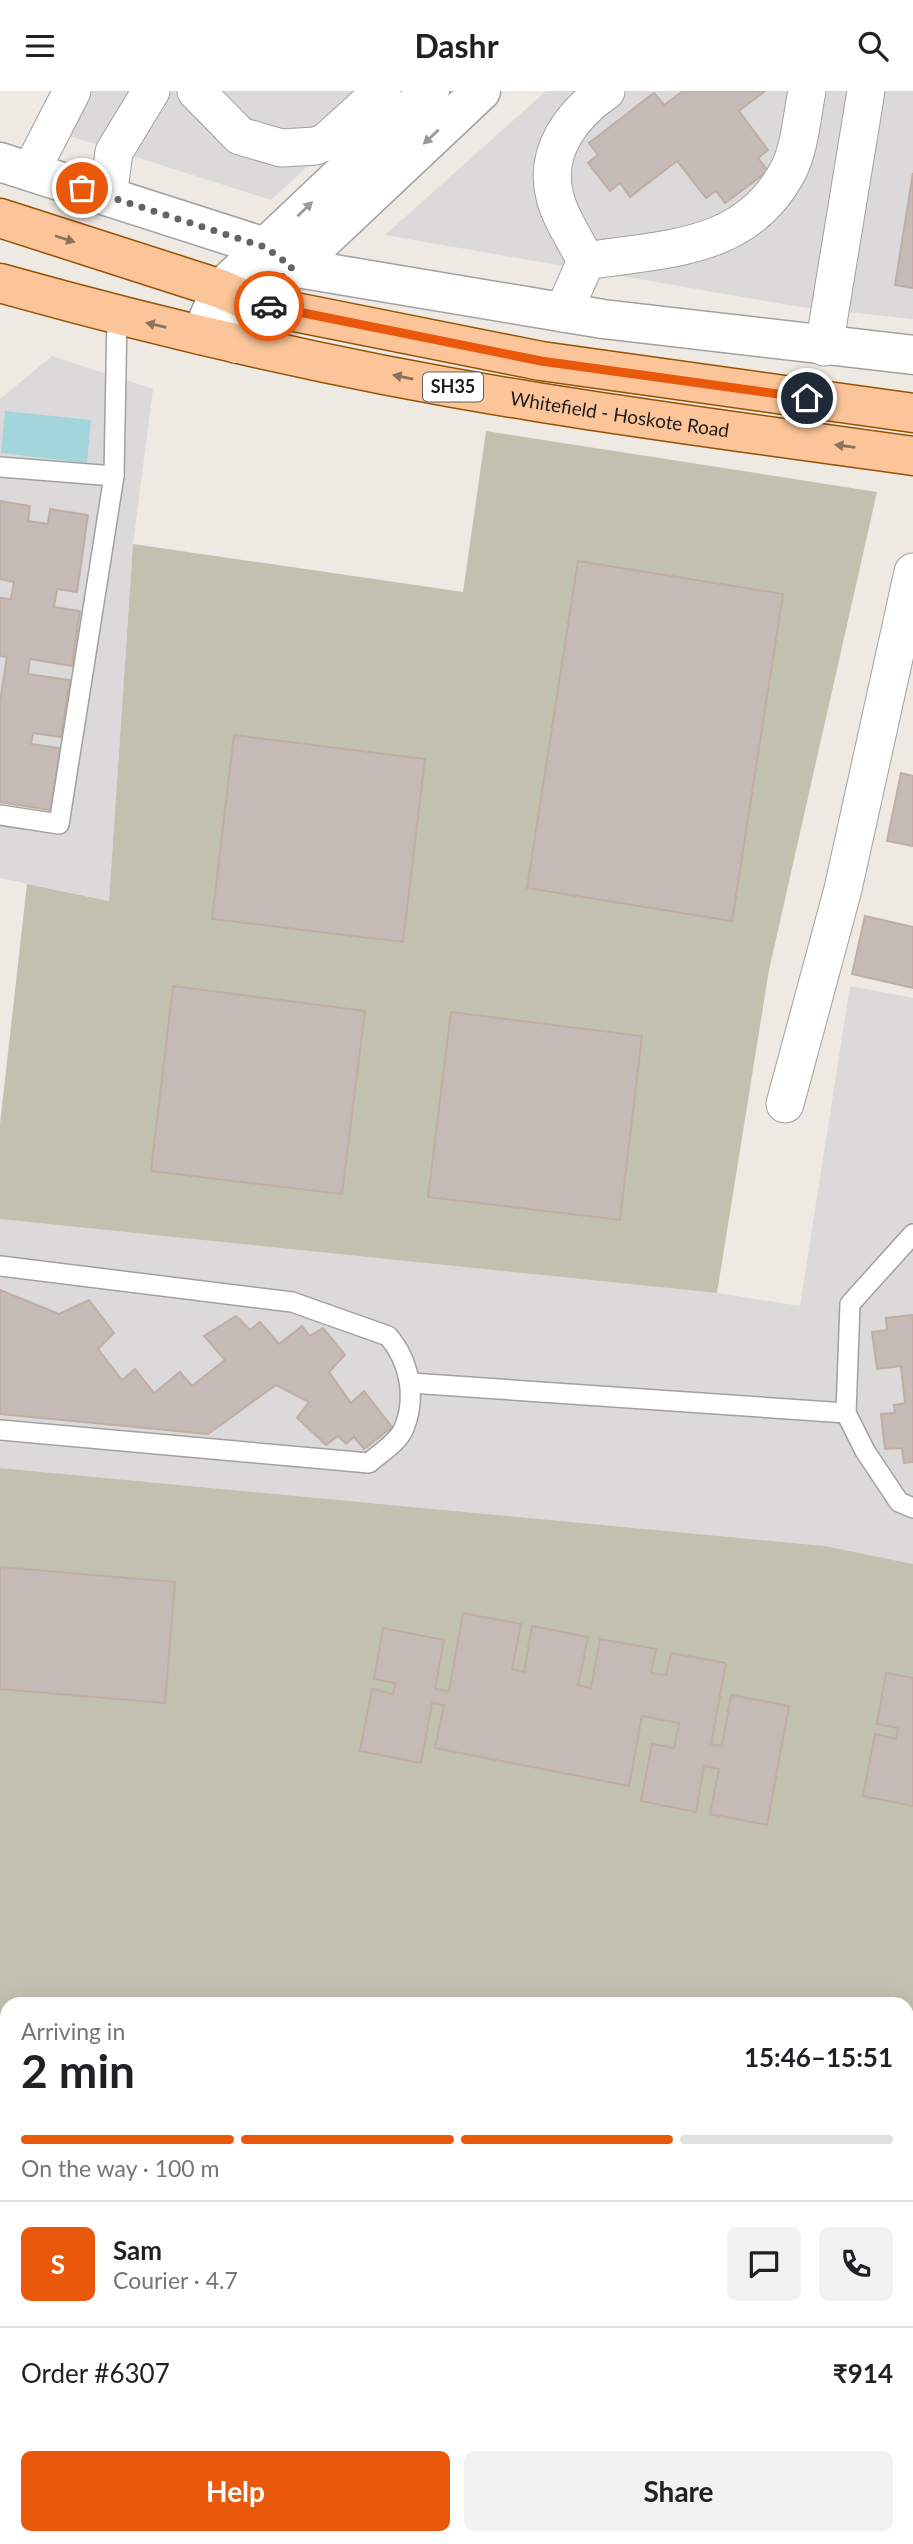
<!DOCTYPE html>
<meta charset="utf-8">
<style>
:root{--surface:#fff;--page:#f2f2f2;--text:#202124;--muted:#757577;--line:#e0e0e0;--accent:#ea580c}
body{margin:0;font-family:Lato,sans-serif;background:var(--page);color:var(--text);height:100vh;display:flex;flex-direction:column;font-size:26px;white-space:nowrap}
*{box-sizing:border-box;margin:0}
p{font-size:23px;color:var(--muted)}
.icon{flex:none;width:38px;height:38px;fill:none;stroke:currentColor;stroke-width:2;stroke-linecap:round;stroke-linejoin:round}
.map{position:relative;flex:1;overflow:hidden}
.details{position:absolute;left:0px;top:1906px;width:914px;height:548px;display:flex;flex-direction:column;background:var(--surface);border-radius:21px 21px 0 0;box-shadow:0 7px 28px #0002}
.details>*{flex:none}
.pin{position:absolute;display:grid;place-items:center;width:60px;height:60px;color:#fff;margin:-30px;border:4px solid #fff;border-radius:50%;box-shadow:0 2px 7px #0007}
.courier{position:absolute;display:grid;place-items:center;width:70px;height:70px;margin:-35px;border:5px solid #ea580c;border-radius:50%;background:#fff;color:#222;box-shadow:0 2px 9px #0007}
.head em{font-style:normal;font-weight:700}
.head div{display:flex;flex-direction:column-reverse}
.head{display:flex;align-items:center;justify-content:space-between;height:119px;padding:0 21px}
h1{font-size:46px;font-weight:700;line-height:52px}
.bar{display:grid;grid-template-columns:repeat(4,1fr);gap:10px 7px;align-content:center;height:84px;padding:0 21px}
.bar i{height:9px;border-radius:5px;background:var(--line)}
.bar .selected{background:var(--accent)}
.bar p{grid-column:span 4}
.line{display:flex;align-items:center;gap:18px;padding:0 21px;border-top:2px solid var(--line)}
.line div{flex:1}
.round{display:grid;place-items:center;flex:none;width:74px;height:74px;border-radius:10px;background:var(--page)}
.button{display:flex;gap:14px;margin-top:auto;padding:14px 21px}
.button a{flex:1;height:80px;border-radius:10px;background:var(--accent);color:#fff;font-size:28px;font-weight:700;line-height:80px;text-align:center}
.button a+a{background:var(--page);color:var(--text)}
header{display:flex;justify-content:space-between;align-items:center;height:91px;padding:0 21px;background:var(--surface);font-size:32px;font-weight:700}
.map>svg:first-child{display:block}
.residential{fill:#dbd9da}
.construction{fill:#c2c0ae}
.water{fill:#a2d6dc}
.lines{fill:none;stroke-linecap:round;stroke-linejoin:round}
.stream{stroke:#a2d6dc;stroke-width:10}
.building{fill:#c6bab6;stroke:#c0ada4;stroke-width:2}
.service-casing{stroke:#a1a1a1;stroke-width:22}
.minor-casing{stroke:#a1a1a1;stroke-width:39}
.tertiary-casing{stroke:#a1a1a1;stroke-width:41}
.primary-casing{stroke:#955200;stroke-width:41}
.service{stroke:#fff;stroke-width:19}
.minor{stroke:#fff;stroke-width:37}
.tertiary{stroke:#fff;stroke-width:38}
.primary{stroke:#fcc599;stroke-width:38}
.oneway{fill:#999}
.oneway2{fill:#8c715b}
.done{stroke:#666462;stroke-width:7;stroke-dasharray:0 12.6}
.route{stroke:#ea580c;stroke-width:9}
.labels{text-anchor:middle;stroke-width:5;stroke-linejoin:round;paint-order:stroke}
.shield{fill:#fff;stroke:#616161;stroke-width:2}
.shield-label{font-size:18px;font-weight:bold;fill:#1d1d1d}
.street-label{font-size:19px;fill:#1d1d1d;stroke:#fff}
</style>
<header><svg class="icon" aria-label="menu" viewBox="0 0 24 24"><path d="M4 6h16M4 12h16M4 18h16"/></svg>Dashr<svg class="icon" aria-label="search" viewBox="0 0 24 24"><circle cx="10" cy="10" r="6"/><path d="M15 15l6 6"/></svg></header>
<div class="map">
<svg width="913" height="2453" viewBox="0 0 913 2453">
<rect width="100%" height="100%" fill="#eee9e2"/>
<g class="residential">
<path d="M87 0H391L271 109 70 45Z"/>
<path d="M546 0H913V228L800 216 385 144Z"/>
<path d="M52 265 153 298 133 453 109 810 0 787V308Z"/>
<path d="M850 895 913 907V1473L825 1455 0 1377V1128L717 1202 800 1215Z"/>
</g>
<g class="construction">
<path d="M486 340 877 401 769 879 717 1202 0 1128V1033L27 793 109 810 133 453 463 501Z"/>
<path d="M0 1377 825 1455 913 1473V2366L906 2365V1913H7V1945H0Z"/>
</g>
<path class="water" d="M5 320 91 329 87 372 1 362Z"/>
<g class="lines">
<path class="stream" d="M675 2446 676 2453"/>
</g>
<g class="building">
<path d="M683 0H765L739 20 768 59 758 67 768 80 725 112 716 100 706 107 677 70 630 106 620 92 610 100 588 72 598 64 589 52 654 2 664 14Z"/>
<path d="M913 82V197L895 194Z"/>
<path d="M0 410 30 415 28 430 48 433 50 418 88 424 77 501 57 498 54 516 80 520 72 575 30 568 28 583 70 589 61 646 33 642 31 653 60 657 51 719 0 711V611L7 566 0 565V507L11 508 14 491 0 488Z"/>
<path d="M578 470 783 503 732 830 527 797Z"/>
<path d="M234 644 425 668 403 851 212 828Z"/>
<path d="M901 682 913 685V755L887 750Z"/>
<path d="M865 825 913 836V897L852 883Z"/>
<path d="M173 895 365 920 342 1103 151 1080Z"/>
<path d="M451 921 642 945 620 1129 428 1106Z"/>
<path d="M0 1199 59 1223 89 1209 114 1242 98 1258 122 1289 135 1278 154 1302 180 1281 192 1295 225 1269 204 1245 236 1225 250 1239 260 1231 279 1253 302 1235 310 1245 323 1237 345 1264 329 1281 351 1312 364 1300 392 1336 364 1358 354 1346 346 1353 338 1345 326 1354 297 1327 309 1311 276 1294 208 1343 0 1323Z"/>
<path d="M913 1224V1371L904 1372 902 1357 885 1358 881 1323 895 1322 894 1314 905 1312 901 1275 877 1278 872 1241 887 1239 886 1227Z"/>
<path d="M0 1476 175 1491 165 1612 0 1598Z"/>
<path d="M463 1522 521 1533 512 1578 524 1581 532 1535 588 1546 578 1594 591 1597 600 1548 656 1558 651 1582 666 1584 671 1562 726 1572 711 1653 722 1655 731 1604 789 1615 767 1734 710 1723 719 1678 704 1675 696 1721 641 1710 652 1653 674 1657 679 1632 642 1625 629 1695 435 1657 444 1614 432 1612 421 1672 360 1660 372 1598 393 1603 395 1592 374 1588 383 1537 444 1549 435 1598 449 1600Z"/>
<path d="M886 1582 913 1587V1715L863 1705 875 1643 896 1648 898 1637 877 1633Z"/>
<path d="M4 2093H7V2156H0Z"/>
<rect x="0" y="2166" width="7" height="66"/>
<path d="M0 2253 4 2254 2 2294H0Z"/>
<path d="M0 2334 5 2335 2 2375H0Z"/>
<rect x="177" y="2446" width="74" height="7"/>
<path d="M252 2446H296L297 2453H252Z"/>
</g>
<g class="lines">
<defs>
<g id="service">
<path d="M0 376 114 385"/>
<path d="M0 724 59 733 114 385 117 225"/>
<path d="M913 1143 850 1213 846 1322 865 1360 899 1411 913 1417"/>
<path d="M0 1175 292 1211 388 1245C409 1269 417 1306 404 1337 399 1351 380 1362 369 1372L0 1339"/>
<path d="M411 1292 846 1322"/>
</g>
<g id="minor">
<path d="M196 0 240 45 281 57 316 55 327 50 382 0"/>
<path d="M31 80 72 0"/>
<path d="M108 106 114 61 151 0"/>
<path d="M586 170C576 150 560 127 555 106 543 61 572 23 606 0"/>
<path d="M563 222 586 170C666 157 747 160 789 78 800 56 802 24 807 0"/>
<path d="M824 256 866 0"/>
<path d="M785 1013 843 798 913 481"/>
<path d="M0 2084 7 2085"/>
<path d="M0 2244H7"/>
<path d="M173 2446V2453"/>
<path d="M18 2453V2446"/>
</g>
<g id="tertiary">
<path d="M0 71 265 156 292 176 603 228 913 264"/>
<path d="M201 244 221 198 430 0"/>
<path d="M237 253 255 213 481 0"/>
</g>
<g id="primary">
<path d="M0 127 221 198 255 213 541 270 913 322"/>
<path id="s1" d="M0 192C175 241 352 282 531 310 658 331 786 347 913 365"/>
</g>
</defs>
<use href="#service" class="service-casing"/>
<use href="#minor" class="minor-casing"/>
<use href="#tertiary" class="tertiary-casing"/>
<use href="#primary" class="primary-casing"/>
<use href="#service" class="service"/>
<use href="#minor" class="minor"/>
<use href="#tertiary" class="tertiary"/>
<use href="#primary" class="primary"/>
</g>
<defs><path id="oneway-solid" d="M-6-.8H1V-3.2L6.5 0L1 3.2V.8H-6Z" transform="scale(1.75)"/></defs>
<g class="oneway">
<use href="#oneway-solid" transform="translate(431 46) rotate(137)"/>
<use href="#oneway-solid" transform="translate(305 118) rotate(-44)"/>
</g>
<g class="oneway2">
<use href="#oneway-solid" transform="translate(65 148) rotate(18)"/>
<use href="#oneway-solid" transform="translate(156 234) rotate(-167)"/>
<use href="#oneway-solid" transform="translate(403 286) rotate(-169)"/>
<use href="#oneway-solid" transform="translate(845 355) rotate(-172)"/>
</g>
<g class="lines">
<path class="done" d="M82 97 265 156 292 176 255 213 269 215"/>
<path class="route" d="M269 215 541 270 807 307"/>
</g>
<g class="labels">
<rect class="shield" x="423" y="281.5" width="60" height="29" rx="5"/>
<g class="shield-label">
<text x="453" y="302">SH35</text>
</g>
<g class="street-label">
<text dy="7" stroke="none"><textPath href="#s1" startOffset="634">Whitefield - Hoskote Road</textPath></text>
</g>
</g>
</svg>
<div class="pin" style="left:82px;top:97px;background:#ea580c"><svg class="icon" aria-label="bag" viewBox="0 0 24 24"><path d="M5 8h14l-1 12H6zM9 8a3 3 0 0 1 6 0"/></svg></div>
<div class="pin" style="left:807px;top:307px;background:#1f2937"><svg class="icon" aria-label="home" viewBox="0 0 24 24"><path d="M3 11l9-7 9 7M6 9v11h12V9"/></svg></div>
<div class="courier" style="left:269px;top:215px"><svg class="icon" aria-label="car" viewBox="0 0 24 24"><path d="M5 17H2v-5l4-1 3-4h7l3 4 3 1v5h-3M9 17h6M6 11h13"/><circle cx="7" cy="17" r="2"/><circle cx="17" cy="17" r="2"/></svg></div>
<section class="details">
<div class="head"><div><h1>2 min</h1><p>Arriving in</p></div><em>15:46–15:51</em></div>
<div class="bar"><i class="selected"></i><i class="selected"></i><i class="selected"></i><i></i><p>On the way · 100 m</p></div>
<div class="line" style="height:126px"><b class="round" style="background:var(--accent);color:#fff">S</b><div><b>Sam</b><p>Courier · 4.7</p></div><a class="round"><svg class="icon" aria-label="chat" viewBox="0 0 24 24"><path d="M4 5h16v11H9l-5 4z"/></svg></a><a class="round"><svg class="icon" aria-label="phone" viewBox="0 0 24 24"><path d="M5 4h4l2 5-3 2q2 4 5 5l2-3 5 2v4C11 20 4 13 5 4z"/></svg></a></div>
<div class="line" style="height:91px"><div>Order #6307</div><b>₹914</b></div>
<div class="button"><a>Help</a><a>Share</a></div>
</section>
</div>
